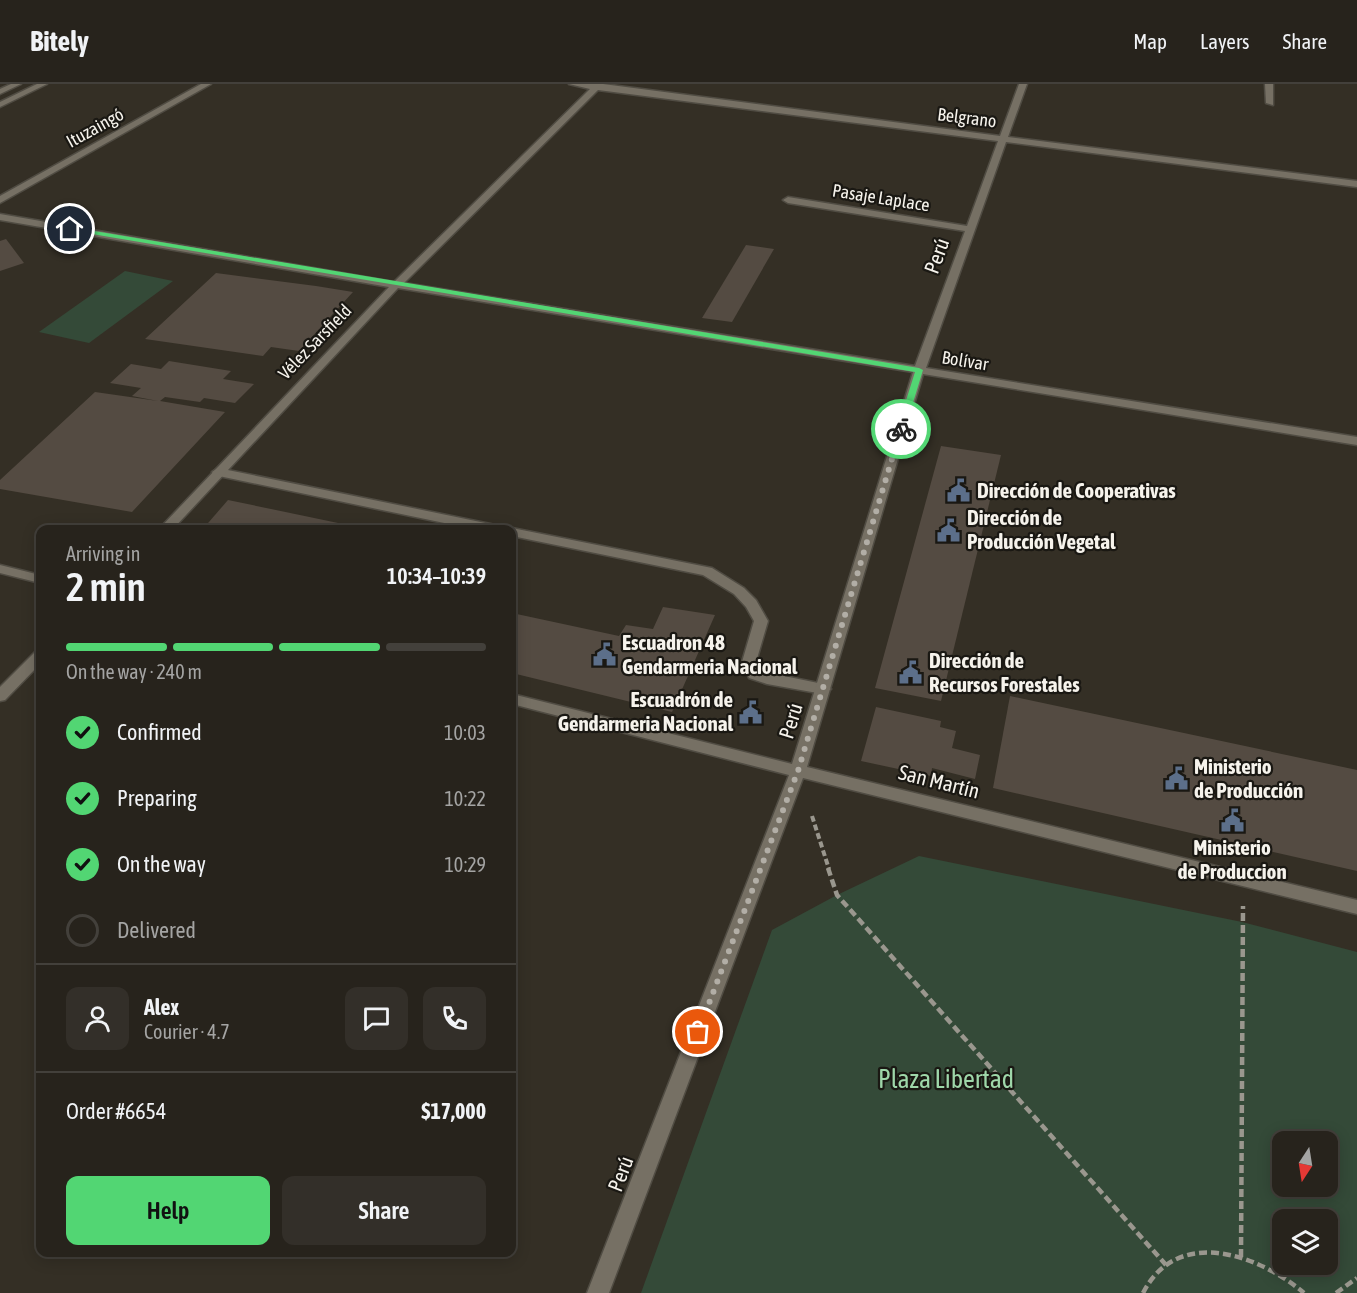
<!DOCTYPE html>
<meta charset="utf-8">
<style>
:root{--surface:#27231c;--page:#332f29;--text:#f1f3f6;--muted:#a4a4a3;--line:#43403b;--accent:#52d673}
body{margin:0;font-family:"Asap Condensed",sans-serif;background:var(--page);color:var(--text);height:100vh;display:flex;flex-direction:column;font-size:22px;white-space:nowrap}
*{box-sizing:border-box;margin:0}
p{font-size:20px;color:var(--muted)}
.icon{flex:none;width:33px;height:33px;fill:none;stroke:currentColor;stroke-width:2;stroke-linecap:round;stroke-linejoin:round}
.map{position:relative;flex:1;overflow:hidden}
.side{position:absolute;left:36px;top:441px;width:480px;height:732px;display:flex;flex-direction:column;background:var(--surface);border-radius:12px;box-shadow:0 3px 15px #0003,0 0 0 2px var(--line)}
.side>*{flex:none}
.needle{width:39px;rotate:192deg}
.fabs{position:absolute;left:1272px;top:1047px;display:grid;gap:12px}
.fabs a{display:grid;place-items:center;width:66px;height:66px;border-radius:12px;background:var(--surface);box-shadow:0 3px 15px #0003,0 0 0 2px var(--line);font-size:30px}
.pin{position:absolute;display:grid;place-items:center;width:51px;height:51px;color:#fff;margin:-26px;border:3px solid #fff;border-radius:50%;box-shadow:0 2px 6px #0007}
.courier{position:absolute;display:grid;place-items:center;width:60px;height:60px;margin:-30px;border:4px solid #52d673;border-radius:50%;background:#fff;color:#222;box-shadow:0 2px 8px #0007}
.headline em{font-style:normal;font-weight:600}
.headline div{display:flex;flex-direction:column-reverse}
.headline{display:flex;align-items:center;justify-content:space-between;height:102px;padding:0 30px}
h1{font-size:39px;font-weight:600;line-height:45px}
.bar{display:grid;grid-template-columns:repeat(4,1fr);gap:9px 6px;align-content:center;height:72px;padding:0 30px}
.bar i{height:8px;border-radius:4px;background:var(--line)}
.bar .active{background:var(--accent)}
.bar p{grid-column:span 4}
.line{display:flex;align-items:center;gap:15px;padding:0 30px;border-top:2px solid var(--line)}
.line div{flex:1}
.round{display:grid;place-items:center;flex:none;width:63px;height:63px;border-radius:12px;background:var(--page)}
ol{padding:0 30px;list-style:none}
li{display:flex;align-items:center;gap:18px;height:66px}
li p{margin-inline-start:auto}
li .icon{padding:6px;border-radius:50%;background:var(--accent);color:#111;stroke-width:4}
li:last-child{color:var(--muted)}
li i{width:33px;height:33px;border:3px solid var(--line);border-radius:50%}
.button{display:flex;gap:12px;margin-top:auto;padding:12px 30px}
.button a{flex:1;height:69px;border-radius:12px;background:var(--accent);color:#111;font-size:24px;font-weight:600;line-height:69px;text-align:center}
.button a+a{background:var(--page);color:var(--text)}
header{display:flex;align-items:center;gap:36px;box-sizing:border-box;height:84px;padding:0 30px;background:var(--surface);border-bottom:2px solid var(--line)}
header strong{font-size:28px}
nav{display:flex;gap:33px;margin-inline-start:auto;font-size:21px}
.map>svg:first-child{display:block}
.green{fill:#344a38;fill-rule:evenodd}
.building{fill:#544b42}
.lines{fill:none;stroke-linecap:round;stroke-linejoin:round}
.lane-casing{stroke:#504c43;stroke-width:3}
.street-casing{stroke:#504c43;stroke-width:3}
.secondary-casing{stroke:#504c43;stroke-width:3}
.path-far1{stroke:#9a978e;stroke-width:4;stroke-dasharray:6 3;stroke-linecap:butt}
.path{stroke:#9a978e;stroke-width:4.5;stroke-dasharray:8 4;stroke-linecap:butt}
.lane{fill:#767064;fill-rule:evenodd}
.street{fill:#767064;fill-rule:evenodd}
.secondary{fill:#767064;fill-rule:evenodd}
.route{fill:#52d673}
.done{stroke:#b2aea6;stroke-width:6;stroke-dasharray:0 10.8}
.labels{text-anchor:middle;stroke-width:4.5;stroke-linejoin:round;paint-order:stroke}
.far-street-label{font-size:18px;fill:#f6f3ec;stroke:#1a1813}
.street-label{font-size:21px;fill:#f6f3ec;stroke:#1a1813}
.poi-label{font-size:21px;font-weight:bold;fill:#f6f3ec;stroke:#1a1813;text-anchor:start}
.near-park-label{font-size:26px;fill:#9ed7a9;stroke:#1a1813}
</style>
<header>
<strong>Bitely</strong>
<nav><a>Map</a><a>Layers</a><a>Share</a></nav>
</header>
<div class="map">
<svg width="1357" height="1209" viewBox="0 0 1357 1209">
<rect width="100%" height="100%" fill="#342f25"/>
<g class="green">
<path d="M125 187 173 197 89 259 39 248Z"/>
<path d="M919 772 1242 838 1357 868V1209H641L772 846 837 811ZM1282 1058H1328V1102H1282ZM1282 1136H1328V1180H1282Z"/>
</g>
<g class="building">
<path d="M6 155 24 179 0 187V157Z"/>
<path d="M746 161 774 165 732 238 702 234Z"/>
<path d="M216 189 316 202 353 208 299 267 271 263 263 272 145 255Z"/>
<path d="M169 277 231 287 223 295 254 300 235 319 204 314 200 318 165 313 160 317 225 328 132 428 0 405V396L95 308 158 317 132 312 141 304 110 299 131 280 161 285Z"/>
<path d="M941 362 1001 371 941 617 875 604Z"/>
<path d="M228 416 362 444V446H202Z"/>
<path d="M663 523 715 531 672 628 512 589V529L619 552 626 541 653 545Z"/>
<path d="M1010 612 1357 686V787L993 704Z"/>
<path d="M876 623 941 637 940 643 956 647 952 664 980 671 975 695 932 684 931 692 861 677Z"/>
</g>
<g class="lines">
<defs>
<g id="lane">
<path d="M218 384 500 442 506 446H478L214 391 212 388Z"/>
<path d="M512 444 712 484 744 504 756 516 768 537 756 578 760 587 823 600 831 605 823 610 767 600 749 594 742 578 754 537 746 523 734 510 703 491 512 452V446H507Z"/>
</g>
<g id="street">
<path d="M201 0H211L0 119V112Z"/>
<path d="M569 0H603L1000 52 1019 0H1027L1008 53 1357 97V103L1006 58 926 284 1357 353V361L923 290 807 683 1357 816V830L803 694 609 1209H587L789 691 512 620V610L792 680 913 288 398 204 172 446H158L389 203 0 136V130L394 198 590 5ZM598 6 998 57 967 142 788 113 783 116 788 119 965 147 915 282 404 199Z"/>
<path d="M1265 0H1273V21L1266 19Z"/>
<path d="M0 481 40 491V499L0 489Z"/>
<path d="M40 567V580L5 616 0 617V603L35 568Z"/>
</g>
<g id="secondary">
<path d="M11 0H21L0 10V5Z"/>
<path d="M37 0H47L0 23V18Z"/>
</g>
</defs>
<use href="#lane" class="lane-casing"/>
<use href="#street" class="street-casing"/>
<use href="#secondary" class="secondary-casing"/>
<path class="path-far1" d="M812 732 829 785"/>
<g class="path">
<path d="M828 784 837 811 1166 1181"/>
<path d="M1241 1173 1243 822"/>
<path d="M1143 1209C1178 1141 1259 1171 1304 1209"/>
<path d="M1336 1209 1357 1194"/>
</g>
<use href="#lane" class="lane"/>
<use href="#street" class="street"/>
<use href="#secondary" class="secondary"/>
</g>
<path class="route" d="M70 143 919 284 923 286 905 345 901 348 897 345 915 288 68 146Z"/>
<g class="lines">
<path class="done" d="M698 948 798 687 901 345"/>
</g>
<defs>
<symbol id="civic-bare" viewBox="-9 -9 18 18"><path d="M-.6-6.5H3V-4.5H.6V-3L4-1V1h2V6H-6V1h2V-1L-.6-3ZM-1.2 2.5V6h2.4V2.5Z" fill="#5c6f8a" stroke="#1a1813" stroke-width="2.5" paint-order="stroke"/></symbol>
</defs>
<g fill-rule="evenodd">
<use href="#civic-bare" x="942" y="390" width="33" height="33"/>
<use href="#civic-bare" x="932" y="430" width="33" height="33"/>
<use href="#civic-bare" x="588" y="554" width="33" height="33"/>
<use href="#civic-bare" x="894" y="572" width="33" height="33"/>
<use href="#civic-bare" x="734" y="612" width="33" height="33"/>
<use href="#civic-bare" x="1160" y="678" width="33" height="33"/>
<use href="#civic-bare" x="1216" y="720" width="33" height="33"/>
</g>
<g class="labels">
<g class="far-street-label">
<text transform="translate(967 34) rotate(7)" y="6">Belgrano</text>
<text transform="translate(95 44) rotate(-29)" y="6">Ituzaingó</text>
<text transform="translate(881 114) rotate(9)" y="6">Pasaje Laplace</text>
<text transform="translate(315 258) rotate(-46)" y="6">Vélez Sarsfield</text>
<text transform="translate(965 277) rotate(9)" y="6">Bolívar</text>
</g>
<g class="street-label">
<text transform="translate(937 172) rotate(-70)" y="7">Perú</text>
<text transform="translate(791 637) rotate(-73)" y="7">Perú</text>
<text transform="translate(939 698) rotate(14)" y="7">San Martín</text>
<text transform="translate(621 1090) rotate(-69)" y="7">Perú</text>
</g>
<g class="poi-label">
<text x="977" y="414">Dirección de Cooperativas</text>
<text x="967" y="441">Dirección de<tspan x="967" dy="24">Producción Vegetal</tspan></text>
<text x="622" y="566">Escuadron 48<tspan x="622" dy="24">Gendarmeria Nacional</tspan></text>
<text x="929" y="584">Dirección de<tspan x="929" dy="24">Recursos Forestales</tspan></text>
<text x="733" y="623" text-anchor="end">Escuadrón de<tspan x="733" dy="24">Gendarmeria Nacional</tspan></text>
<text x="1194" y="690">Ministerio<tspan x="1194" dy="24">de Producción</tspan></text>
<text x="1232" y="771" text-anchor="middle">Ministerio<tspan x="1232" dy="24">de Produccion</tspan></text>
</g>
<g class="near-park-label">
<text x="946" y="1004">Plaza Libertad</text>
</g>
</g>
</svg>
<div class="fabs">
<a><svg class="needle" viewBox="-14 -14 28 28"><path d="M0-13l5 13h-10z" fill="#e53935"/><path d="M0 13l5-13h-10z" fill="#a4a4a3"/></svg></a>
<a><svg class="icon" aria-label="layers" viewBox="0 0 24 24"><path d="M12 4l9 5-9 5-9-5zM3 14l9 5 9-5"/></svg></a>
</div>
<div class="pin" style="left:698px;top:948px;background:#ea580c"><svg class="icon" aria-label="bag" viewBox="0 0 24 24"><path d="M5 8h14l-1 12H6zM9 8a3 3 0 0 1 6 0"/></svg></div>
<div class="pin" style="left:70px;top:145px;background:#1f2937"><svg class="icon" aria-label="home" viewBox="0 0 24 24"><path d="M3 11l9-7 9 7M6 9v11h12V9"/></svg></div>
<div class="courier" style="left:901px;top:345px"><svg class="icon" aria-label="bike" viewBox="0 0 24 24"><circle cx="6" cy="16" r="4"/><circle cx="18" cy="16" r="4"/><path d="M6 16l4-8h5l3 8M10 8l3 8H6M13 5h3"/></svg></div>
<section class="side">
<div class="headline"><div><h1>2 min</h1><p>Arriving in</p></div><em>10:34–10:39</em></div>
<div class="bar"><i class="active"></i><i class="active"></i><i class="active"></i><i></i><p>On the way · 240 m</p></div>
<ol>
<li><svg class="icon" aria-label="check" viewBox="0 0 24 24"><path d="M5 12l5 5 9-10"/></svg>Confirmed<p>10:03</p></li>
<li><svg class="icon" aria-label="check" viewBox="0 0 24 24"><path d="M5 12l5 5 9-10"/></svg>Preparing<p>10:22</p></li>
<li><svg class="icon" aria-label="check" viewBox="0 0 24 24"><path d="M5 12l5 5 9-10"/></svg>On the way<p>10:29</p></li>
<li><i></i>Delivered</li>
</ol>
<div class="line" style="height:108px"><a class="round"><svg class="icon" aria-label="person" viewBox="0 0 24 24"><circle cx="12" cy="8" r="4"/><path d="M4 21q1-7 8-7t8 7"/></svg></a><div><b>Alex</b><p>Courier · 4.7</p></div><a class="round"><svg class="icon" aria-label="chat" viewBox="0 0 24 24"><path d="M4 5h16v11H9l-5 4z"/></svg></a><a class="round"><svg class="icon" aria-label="phone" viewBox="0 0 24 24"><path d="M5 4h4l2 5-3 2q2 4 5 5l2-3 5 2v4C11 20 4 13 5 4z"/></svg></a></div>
<div class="line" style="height:78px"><div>Order #6654</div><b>$17,000</b></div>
<div class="button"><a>Help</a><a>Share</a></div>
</section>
</div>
